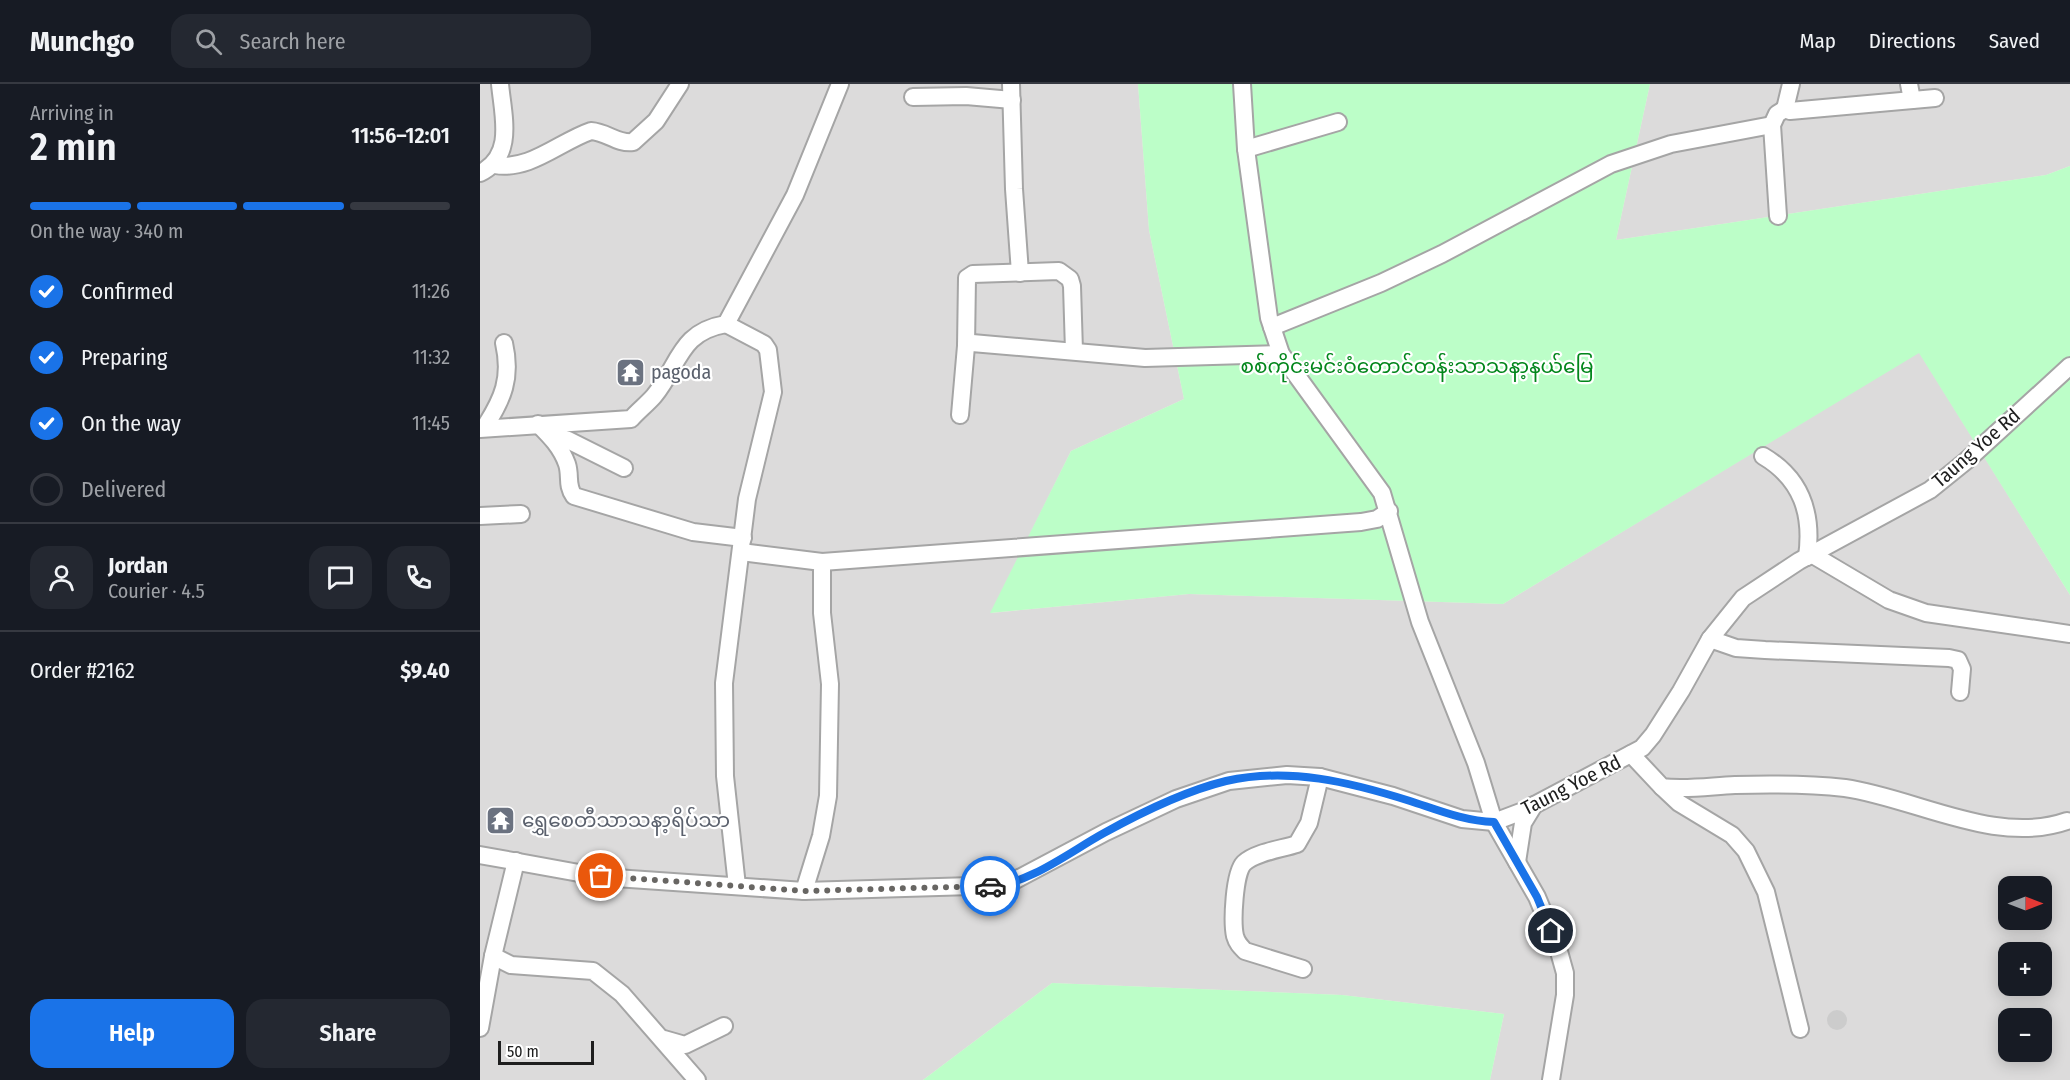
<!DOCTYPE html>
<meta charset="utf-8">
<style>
:root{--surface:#171b24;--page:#242831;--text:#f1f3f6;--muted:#9ea1a6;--line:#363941;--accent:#1a73e8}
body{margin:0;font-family:"Fira Sans Condensed","Noto Sans Myanmar",sans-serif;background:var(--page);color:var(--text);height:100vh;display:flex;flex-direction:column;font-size:22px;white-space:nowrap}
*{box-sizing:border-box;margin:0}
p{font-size:20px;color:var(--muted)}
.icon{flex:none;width:33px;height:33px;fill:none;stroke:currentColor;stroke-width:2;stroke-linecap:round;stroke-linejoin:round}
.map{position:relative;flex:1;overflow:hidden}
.drawer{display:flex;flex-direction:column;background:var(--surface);width:480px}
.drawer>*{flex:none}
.needle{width:39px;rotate:90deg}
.buttons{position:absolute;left:1518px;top:792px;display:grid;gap:12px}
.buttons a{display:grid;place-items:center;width:54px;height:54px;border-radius:12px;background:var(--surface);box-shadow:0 3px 15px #0003;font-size:30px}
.scale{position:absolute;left:18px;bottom:15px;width:96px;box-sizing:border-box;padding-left:6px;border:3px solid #1e1e1e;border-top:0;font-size:16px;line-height:21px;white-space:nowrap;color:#1e1e1e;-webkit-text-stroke:4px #fff;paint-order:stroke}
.pin{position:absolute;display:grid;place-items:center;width:51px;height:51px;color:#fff;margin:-26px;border:3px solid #fff;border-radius:50%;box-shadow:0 2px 6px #0007}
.courier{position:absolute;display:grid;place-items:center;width:60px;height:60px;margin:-30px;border:4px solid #1a73e8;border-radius:50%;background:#fff;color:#222;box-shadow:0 2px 8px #0007}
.head em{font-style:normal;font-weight:600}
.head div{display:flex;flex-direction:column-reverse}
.head{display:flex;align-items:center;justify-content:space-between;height:102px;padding:0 30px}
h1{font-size:39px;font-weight:600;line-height:45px}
.bar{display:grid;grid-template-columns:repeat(4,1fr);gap:9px 6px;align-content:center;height:72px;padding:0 30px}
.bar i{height:8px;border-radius:4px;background:var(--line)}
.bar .active{background:var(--accent)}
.bar p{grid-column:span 4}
.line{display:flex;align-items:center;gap:15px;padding:0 30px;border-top:2px solid var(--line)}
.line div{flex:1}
.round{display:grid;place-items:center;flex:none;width:63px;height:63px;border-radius:18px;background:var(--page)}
ol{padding:0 30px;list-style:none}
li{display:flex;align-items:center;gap:18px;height:66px}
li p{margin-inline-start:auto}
li .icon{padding:6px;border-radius:50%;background:var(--accent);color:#fff;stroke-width:4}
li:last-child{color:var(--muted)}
li i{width:33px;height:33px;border:3px solid var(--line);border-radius:50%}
.action{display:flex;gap:12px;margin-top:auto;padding:12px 30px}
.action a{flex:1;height:69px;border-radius:18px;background:var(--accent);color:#fff;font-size:24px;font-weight:600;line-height:69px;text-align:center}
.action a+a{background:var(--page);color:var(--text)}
header{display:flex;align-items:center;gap:36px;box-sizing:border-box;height:84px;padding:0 30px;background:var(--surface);border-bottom:2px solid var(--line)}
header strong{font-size:28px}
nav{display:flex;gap:33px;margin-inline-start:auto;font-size:21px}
.search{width:420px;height:54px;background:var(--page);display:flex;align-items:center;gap:15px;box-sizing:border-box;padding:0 21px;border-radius:18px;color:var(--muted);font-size:22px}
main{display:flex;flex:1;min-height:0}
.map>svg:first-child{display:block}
.residential{fill:#dcdbdb;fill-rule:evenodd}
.religious{fill:#ccc}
.park{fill:#bcfec8}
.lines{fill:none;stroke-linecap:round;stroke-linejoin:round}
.minor-casing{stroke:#a5a5a5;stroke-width:20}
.minor{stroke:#fff;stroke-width:16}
.done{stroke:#686663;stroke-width:6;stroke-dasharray:0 10.8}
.route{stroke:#1a73e8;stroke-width:8}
.labels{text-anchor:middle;stroke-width:4.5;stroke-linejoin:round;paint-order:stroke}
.park-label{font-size:20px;fill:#02861b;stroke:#fff}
.worship-label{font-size:20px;fill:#5b616d;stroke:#fff;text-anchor:start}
.street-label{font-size:20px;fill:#1e1e1e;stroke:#fff}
</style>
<header>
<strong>Munchgo</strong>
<div class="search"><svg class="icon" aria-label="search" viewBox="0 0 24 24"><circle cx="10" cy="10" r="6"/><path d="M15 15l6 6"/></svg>Search here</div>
<nav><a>Map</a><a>Directions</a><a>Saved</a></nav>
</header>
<main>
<section class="drawer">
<div class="head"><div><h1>2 min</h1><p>Arriving in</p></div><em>11:56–12:01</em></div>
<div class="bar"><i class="active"></i><i class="active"></i><i class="active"></i><i></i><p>On the way · 340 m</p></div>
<ol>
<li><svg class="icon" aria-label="check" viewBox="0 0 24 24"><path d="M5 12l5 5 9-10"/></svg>Confirmed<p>11:26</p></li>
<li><svg class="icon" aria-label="check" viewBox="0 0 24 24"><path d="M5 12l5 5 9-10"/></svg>Preparing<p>11:32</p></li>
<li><svg class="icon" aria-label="check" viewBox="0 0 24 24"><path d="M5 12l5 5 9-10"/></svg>On the way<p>11:45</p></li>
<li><i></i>Delivered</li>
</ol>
<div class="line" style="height:108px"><a class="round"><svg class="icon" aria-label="person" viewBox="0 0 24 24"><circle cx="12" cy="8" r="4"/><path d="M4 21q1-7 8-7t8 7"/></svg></a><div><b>Jordan</b><p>Courier · 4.5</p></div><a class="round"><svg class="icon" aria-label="chat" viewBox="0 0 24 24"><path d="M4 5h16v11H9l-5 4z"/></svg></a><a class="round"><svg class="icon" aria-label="phone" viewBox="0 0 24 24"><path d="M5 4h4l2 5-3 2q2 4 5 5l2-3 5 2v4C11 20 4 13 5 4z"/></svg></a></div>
<div class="line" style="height:78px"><div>Order #2162</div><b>$9.40</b></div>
<div class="action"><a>Help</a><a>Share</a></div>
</section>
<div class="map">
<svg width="1590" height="996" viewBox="0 0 1590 996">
<rect width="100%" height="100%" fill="#f0ede3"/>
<g class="residential">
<path d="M0 0H658L669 146 704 315 591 367 511 529 709 510 1023 520 1439 268 1590 511V996H1010L1024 930 862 911 572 899 443 996H0ZM1528 802H1562V836H1528ZM1528 868H1562V902H1528ZM1528 934H1562V968H1528Z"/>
<path d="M1170 0H1590V82L1566 91 1136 156Z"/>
</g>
<circle class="religious" cx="1357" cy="936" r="10"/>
<g class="park">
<path d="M658 0H1170L1136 156 1566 91 1590 82V511L1439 269 1023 520 709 510 510 529 591 367 704 315 669 146Z"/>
<path d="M572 899 862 911 1024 930 1010 996H443Z"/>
</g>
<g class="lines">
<defs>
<g id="minor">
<path d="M531 0 534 105 540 189"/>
<path d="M762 0 766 65 789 234 801 270 902 409 940 538 996 679 1014 738 1057 813 1078 864 1085 889V911L1071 996"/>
<path d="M1429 0 1432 16"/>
<path d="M433 13 486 12 532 16"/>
<path d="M1305 25 1311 0"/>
<path d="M766 65 858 38"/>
<path d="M15 81C50 87 79 58 111 47 127 48 137 60 153 58L176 37 200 0"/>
<path d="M0 89C35 72 23 32 20 0"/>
<path d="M1298 132 1292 41 1297 30 1305 25 1310 27 1455 14"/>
<path d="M246 240 284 260 288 266 293 308 267 415 244 599 245 692 257 802"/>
<path d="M792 243 901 199 962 170 1131 80 1191 60 1292 41"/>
<path d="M486 262 487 194 493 190 579 187 590 195 592 202 594 267"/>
<path d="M480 331 486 262 492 259 665 274 801 270"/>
<path d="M58 340C70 352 81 363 87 380 91 392 86 401 94 412L213 448 263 454"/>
<path d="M4 344C23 315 32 294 24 259"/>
<path d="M0 345 151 335C158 327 167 320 174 312 200 280 199 248 246 240L315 111 360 0"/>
<path d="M69 350 88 356 144 384"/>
<path d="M1283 372C1322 395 1333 430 1327 473"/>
<path d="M0 432 41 430"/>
<path d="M261 468 342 478V529L350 600 348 712 341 752 324 807"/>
<path d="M1333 471 1409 516 1446 529 1590 550"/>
<path d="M342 478 881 438 897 435 909 427"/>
<path d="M1230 555 1256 564 1285 566 1469 574 1478 576 1482 585 1480 608"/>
<path d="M1151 670 1182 703C1206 706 1231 702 1255 701 1291 700 1329 700 1365 704 1435 714 1516 762 1587 737"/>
<path d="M1182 703 1199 719 1252 751 1266 767 1286 808 1320 945"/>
<path d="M0 771 121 793 324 807 526 801 626 748 696 715 749 697 807 691 840 693 913 712 982 735 1014 738 1043 727 1162 664 1173 651 1201 607 1230 555 1263 514 1319 477 1450 406 1486 377 1590 282"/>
<path d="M1037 778 1043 739 1054 721"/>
<path d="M13 872 31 881 113 887 142 910 217 996"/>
<path d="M823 885 765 867C760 862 757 859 755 852 752 838 754 789 764 779 776 768 802 765 817 760L829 739 840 693"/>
<path d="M0 944 13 872 36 777"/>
<path d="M184 955 205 961 244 942"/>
</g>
</defs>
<use href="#minor" class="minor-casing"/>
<use href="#minor" class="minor"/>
</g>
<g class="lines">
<path class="done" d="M121 792 324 807 510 802"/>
<path class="route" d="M510 802C548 801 591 767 624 749 662 728 705 707 746 697 809 683 870 698 930 717 958 726 984 737 1014 738L1057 813 1071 847"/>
</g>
<defs>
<symbol id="temple-square" viewBox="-11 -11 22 22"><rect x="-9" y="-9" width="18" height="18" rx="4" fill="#6b7280" stroke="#fff"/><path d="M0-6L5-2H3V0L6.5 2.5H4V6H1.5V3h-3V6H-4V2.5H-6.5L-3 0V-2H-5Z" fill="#fff"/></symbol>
</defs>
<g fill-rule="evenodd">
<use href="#temple-square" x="134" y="272" width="33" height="33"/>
<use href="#temple-square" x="4" y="720" width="33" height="33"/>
</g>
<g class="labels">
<g class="park-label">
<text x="937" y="289">စစ်ကိုင်းမင်းဝံတောင်တန်းသာသနာ့နယ်မြေ</text>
</g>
<g class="worship-label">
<text x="171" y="295">pagoda</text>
<text x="42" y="743">ရွှေစေတီသာသနာ့ရိပ်သာ</text>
</g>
<g class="street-label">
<text transform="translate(1496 364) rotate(-41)" y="7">Taung Yoe Rd</text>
<text transform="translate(1091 701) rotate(-27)" y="7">Taung Yoe Rd</text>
</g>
</g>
</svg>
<div class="buttons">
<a><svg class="needle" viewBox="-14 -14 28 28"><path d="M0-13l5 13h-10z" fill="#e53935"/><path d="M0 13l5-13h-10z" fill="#9ea1a6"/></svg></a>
<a>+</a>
<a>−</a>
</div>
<div class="scale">50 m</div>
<div class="pin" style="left:121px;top:792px;background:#ea580c"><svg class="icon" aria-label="bag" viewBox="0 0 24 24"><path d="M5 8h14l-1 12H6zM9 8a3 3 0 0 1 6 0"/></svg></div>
<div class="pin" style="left:1071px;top:847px;background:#1f2937"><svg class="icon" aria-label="home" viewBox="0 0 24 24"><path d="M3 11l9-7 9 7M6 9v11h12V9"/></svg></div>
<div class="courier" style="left:510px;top:802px"><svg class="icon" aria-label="car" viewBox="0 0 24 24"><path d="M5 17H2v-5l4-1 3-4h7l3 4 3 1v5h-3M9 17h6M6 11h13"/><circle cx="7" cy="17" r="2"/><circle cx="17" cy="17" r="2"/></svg></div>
</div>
</main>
